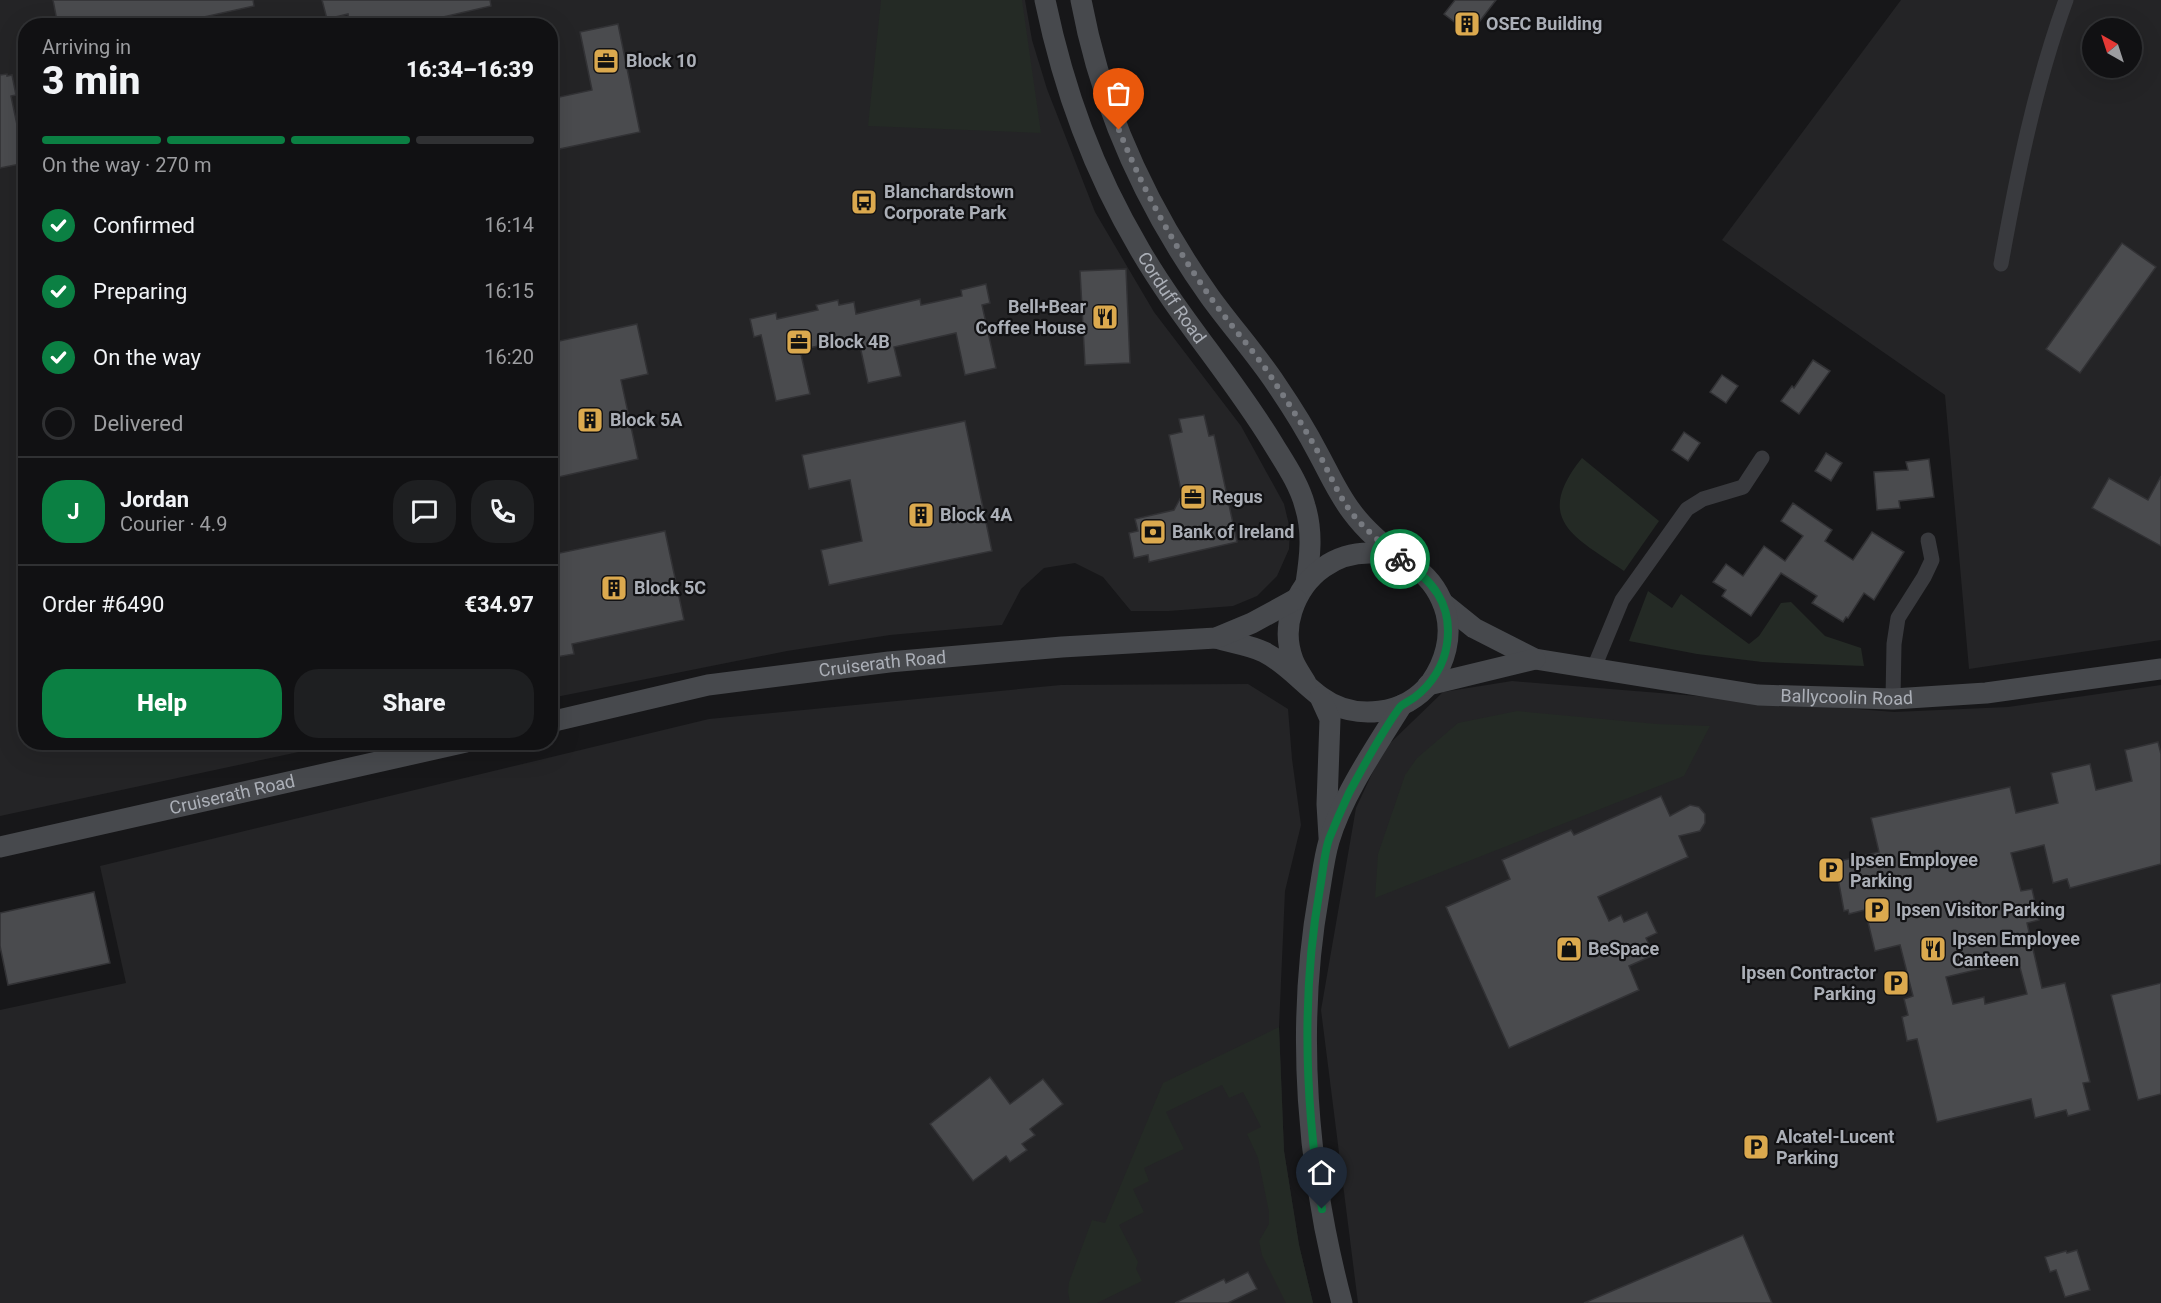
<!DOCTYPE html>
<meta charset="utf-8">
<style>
:root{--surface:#111113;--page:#1e1f21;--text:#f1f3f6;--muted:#9c9da0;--line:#303133;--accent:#0b8043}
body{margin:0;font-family:Roboto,sans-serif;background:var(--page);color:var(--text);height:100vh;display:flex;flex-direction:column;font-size:22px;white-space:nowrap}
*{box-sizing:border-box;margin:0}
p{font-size:20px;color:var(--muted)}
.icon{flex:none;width:33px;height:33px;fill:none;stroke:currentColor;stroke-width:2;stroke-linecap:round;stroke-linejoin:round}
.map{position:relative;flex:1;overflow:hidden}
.sheet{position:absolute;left:18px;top:18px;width:540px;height:732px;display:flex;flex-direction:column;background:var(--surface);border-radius:24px;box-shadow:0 6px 24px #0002,0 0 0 2px var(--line)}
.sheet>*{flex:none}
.needle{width:39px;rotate:321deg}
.fabs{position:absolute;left:2082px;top:18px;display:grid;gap:12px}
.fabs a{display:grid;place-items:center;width:60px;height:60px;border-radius:50%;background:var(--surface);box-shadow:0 6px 24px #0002,0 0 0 2px var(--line);font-size:30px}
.pin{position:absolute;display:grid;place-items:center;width:51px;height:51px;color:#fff;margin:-62px -26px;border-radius:50% 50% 50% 0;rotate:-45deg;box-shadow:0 0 6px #0007}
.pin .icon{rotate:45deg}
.courier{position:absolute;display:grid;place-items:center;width:60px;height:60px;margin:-30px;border:4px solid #0b8043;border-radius:50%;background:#fff;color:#222;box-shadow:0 2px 8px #0007}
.headline em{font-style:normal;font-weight:800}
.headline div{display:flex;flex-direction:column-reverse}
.headline{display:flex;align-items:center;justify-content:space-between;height:102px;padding:0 24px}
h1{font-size:39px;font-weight:800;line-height:45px}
.bar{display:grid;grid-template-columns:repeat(4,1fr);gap:9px 6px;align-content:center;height:72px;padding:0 24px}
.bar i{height:8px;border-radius:4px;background:var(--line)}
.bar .active{background:var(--accent)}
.bar p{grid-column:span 4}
.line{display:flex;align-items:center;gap:15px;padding:0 24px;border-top:2px solid var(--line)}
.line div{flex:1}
.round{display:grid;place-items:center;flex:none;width:63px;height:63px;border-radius:24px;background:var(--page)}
ol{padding:0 24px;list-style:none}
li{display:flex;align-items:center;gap:18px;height:66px}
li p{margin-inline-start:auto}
li .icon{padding:6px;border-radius:50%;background:var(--accent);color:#fff;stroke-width:4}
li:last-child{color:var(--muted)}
li i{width:33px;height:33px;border:3px solid var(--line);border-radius:50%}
.cta{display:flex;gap:12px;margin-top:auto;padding:12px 24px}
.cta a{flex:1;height:69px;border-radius:24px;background:var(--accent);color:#fff;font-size:24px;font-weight:800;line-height:69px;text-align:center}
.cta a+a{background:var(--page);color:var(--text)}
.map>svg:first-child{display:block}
.built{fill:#242426;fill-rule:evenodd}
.green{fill:#242a25}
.building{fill:#4a4b4e;stroke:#323235;stroke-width:1.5;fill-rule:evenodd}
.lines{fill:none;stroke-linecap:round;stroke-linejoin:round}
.street{stroke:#393a3e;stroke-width:15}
.secondary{stroke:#47494d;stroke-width:21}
.done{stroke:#777a80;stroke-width:6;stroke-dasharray:0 10.8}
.route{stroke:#0b8043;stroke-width:8}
.labels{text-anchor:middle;stroke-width:4.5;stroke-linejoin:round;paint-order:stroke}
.poi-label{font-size:18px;font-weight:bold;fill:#abafb7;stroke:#121214;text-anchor:start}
.street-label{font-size:18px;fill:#abafb7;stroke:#121214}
</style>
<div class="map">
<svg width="2161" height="1303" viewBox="0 0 2161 1303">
<rect width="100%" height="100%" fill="#171719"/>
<g class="built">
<path d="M0 0H1025L1032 40 1047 89 1095 212 1154 312 1241 426 1284 504 1290 529 1289 549 1277 576 1257 596 1233 606 1169 611H1131L1103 577 1075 563 1044 568 1021 589 1002 625 890 635 787 651 551 698 550 26H26V742L341 743 0 816Z"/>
<path d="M1901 0H2161V640L1969 669 1945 395 1722 240ZM2092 28H2132V68H2092Z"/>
<path d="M1512 681 1894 712 2008 707 2161 685V1303H1358L1321 1010 1356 808 1383 750 1443 692Z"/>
<path d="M1248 684 1288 709 1292 759 1301 825 1285 891 1279 1027 1284 1151 1299 1245 1313 1303H0V1010L126 983 100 866 709 719 1061 685Z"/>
</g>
<g class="green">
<path d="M881 0H1022L1041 133 868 126Z"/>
<path d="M1582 458 1659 521 1624 571C1575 537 1532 520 1582 458Z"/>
<path d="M1648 591 1672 608 1681 594 1749 644 1759 636 1781 603 1791 602 1825 636 1861 648 1864 666 1762 662 1697 654 1629 641Z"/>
<path d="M1517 711 1657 724 1710 726 1684 776 1375 898 1378 854 1405 775 1417 758 1458 723Z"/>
<path d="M1279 1027 1284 1151 1299 1245 1313 1303H1286L1262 1255 1259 1241 1269 1224V1212L1258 1158 1247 1134 1261 1127 1243 1092 1229 1098 1222 1085 1166 1112 1184 1149 1144 1168 1149 1181 1133 1189 1144 1212 1119 1225 1138 1262 1136 1269 1142 1281 1097 1303H1070L1068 1292 1069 1282 1092 1220 1105 1223 1163 1083Z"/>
</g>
<g class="building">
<path d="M53 0H253L254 6 163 26H58Z"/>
<path d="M322 0H490L491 6 404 26H350L348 14 327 19Z"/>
<path d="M1455 0H1496L1470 34 1444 14Z"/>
<path d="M618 24 640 132 550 151V99L592 90 580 32Z"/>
<path d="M7 74V76L12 75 16 95 11 96 25 163 0 168V75Z"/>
<path d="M2122 243 2156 267 2080 373 2046 349Z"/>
<path d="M1126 269 1130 363 1085 365 1080 271Z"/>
<path d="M986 284 990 303 982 305 996 368 965 375 956 333 894 347 901 376 868 383 858 337 800 350 810 394 776 401 761 335 754 337 750 319 776 313 777 319 818 310 816 305 838 300 839 305 854 302 856 314 920 299 921 305 962 296 961 290Z"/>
<path d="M637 324 648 374 621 380 638 459 550 479V343Z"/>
<path d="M1813 360 1830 371 1799 414 1781 401 1792 386 1794 388Z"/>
<path d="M1722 375 1738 386 1726 403 1710 392Z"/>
<path d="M1204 415 1209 436 1214 435 1237 542 1149 562 1148 555 1134 558 1129 533 1138 531 1135 519 1174 510 1182 495 1169 435 1182 432 1179 419Z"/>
<path d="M965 421 992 551 829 585 821 550 862 541 850 480 809 489 802 455Z"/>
<path d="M1684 432 1700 443 1688 461 1672 450Z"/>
<path d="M1826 453 1842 463 1831 481 1815 471Z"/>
<path d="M1929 459 1934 497 1899 501 1900 508 1877 510 1874 472 1908 470 1906 462Z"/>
<path d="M2161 476V546L2092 508 2109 478 2148 500Z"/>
<path d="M1793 503 1832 530 1825 541 1853 560 1872 532 1904 552 1874 600 1864 593 1848 618 1846 617 1843 622 1812 603 1817 596 1781 573 1751 616 1722 596 1726 590 1713 582 1726 564 1743 576 1764 546 1785 561 1803 536 1781 521Z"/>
<path d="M665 531 684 620 572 644 574 654 550 658V555Z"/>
<path d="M2158 742 2161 754V864L2070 888 2067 879 2053 883 2044 845 2011 853 2021 891 2032 889 2039 920 2027 923 2042 988 2065 983 2090 1082 2083 1083 2090 1110 2068 1116 2066 1110 2035 1118 2031 1099 1937 1122 1917 1039 1907 1041 1902 1017 1908 1015 1904 999 1913 996 1900 945 1875 951 1865 910 1849 914 1848 910 1844 911 1835 862 1879 852 1871 818 2010 787 2016 813 2058 803 2051 773 2090 764 2096 790 2132 781 2125 750ZM2018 960 2027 994 1985 1004 1984 997 1953 1004 1946 977Z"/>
<path d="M1661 796 1670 816 1690 805 1699 807 1705 814V823L1700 831 1679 836 1688 857 1598 897 1609 921 1621 915 1624 922 1647 912 1657 933 1646 938 1654 955 1629 966 1639 990 1509 1048 1446 907 1510 879 1502 860 1571 830 1574 835Z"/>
<path d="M94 892 110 963 8 985 0 946V913Z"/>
<path d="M2161 983V1094L2138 1100 2111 995Z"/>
<path d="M990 1077 1010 1104 1043 1079 1063 1104 1030 1129 1035 1135 1022 1144 1027 1150 1010 1162 1006 1156 973 1181 930 1124Z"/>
<path d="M1743 1235 1772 1303H1584Z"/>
<path d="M2077 1250 2090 1290 2065 1297 2056 1270 2050 1272 2045 1257 2066 1251 2067 1253Z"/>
<path d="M1248 1272 1257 1289 1228 1303H1175L1224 1279 1226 1283Z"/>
</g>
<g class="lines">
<g class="street">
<path d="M2001 264C2017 175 2035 85 2066 0"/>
<path d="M1593 670 1622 600 1687 509 1703 499 1743 487 1762 458"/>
<path d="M1893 699 1894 644 1898 618 1924 577 1932 560 1928 540"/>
</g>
<g class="secondary">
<path id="s1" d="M1045 0C1064 91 1093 170 1140 250 1179 317 1231 375 1272 442 1284 462 1299 483 1305 506 1313 532 1310 557 1306 583"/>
<path d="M1081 0C1101 108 1147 208 1210 297 1231 326 1256 354 1276 384 1291 406 1306 430 1318 453 1329 473 1338 494 1352 512 1366 531 1383 545 1401 559"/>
<path id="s2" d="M1443 603 1474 628 1535 659 1758 695 1893 699 1986 693 2161 669"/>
<path d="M1216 638C1232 643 1250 645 1264 652 1286 663 1302 683 1321 697 1355 722 1406 715 1431 682 1445 662 1452 637 1446 613 1424 534 1317 533 1292 611 1287 626 1287 644 1293 660 1296 668 1302 676 1306 683"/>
<path d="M1428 685 1535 659"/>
<path d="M1320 697 1330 719 1327 804 1329 837"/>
<path id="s3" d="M550 722 708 685 889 662 1062 647 1216 638 1252 623 1296 599"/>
<path id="s4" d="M0 847 466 742"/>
<path d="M1342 1303C1307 1171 1295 1029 1319 894 1322 877 1324 858 1329 841 1342 796 1377 745 1402 705"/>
</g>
</g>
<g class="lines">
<path class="done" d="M1119 130C1143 190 1174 246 1211 298 1232 328 1258 355 1277 386 1291 407 1305 429 1318 452 1329 472 1337 493 1351 512 1365 530 1383 544 1400 559"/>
<path class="route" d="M1322 1209C1305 1103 1301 994 1320 888 1323 872 1324 854 1329 839 1335 824 1342 808 1349 793 1364 765 1381 733 1400 707 1404 703 1410 701 1415 697 1432 684 1444 665 1447 644 1453 604 1432 579 1400 559"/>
</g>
<defs>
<symbol id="building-square" viewBox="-11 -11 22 22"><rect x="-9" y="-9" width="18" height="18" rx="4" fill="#dba94e" stroke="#121214"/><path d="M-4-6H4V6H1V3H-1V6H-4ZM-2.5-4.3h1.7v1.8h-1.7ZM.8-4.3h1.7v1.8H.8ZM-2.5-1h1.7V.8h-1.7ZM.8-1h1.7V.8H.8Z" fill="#111"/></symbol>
<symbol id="office-square" viewBox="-11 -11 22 22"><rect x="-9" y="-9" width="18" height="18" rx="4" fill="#dba94e" stroke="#121214"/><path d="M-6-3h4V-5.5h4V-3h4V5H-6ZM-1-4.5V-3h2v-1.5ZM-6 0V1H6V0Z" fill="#111"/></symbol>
<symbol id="bus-square" viewBox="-11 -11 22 22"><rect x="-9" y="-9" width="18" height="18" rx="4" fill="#dba94e" stroke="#121214"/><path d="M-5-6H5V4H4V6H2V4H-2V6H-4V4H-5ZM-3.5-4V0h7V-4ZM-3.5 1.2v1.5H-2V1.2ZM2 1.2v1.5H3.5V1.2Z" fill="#111"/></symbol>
<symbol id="restaurant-square" viewBox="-11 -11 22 22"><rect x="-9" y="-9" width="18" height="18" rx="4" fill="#dba94e" stroke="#121214"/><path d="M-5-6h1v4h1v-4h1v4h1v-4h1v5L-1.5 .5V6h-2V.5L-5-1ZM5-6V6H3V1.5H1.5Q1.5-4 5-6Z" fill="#111"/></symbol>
<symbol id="bank-square" viewBox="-11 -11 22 22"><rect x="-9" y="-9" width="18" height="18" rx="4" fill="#dba94e" stroke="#121214"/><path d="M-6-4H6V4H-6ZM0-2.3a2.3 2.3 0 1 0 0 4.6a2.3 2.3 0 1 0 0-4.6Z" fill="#111"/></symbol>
<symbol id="parking-square" viewBox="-11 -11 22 22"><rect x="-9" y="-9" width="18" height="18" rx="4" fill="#dba94e" stroke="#121214"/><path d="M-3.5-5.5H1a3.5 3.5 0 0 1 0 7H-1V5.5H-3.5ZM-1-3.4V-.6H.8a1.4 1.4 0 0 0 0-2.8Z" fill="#111"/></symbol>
<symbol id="shop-square" viewBox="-11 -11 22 22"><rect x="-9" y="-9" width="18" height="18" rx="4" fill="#dba94e" stroke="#121214"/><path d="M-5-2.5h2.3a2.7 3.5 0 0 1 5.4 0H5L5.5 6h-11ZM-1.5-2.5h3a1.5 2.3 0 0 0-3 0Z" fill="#111"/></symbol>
</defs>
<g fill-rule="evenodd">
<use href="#building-square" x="1452" y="9" width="30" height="30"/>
<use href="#office-square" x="591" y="46" width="30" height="30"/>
<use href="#bus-square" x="849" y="187" width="30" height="30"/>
<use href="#restaurant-square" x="1090" y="302" width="30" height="30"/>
<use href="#office-square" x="784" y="327" width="30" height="30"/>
<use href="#building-square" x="575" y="405" width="30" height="30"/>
<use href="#office-square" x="1178" y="482" width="30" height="30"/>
<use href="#building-square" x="906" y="500" width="30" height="30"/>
<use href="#bank-square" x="1138" y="517" width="30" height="30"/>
<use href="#building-square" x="599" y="573" width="30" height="30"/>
<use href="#parking-square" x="1816" y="855" width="30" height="30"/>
<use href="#parking-square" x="1862" y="895" width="30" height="30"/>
<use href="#shop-square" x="1554" y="934" width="30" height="30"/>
<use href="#restaurant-square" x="1918" y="934" width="30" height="30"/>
<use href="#parking-square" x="1881" y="968" width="30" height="30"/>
<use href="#parking-square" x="1741" y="1132" width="30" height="30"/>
</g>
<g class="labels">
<g class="poi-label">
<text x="1486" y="30">OSEC Building</text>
<text x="626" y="67">Block 10</text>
<text x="884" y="198">Blanchardstown<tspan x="884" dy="21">Corporate Park</tspan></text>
<text x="1086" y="313" text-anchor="end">Bell+Bear<tspan x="1086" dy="21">Coffee House</tspan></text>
<text x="818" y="348">Block 4B</text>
<text x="610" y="426">Block 5A</text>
<text x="1212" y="503">Regus</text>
<text x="940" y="521">Block 4A</text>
<text x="1172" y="538">Bank of Ireland</text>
<text x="634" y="594">Block 5C</text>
<text x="1850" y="866">Ipsen Employee<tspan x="1850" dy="21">Parking</tspan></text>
<text x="1896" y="916">Ipsen Visitor Parking</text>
<text x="1952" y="945">Ipsen Employee<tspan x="1952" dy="21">Canteen</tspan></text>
<text x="1588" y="955">BeSpace</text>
<text x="1876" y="979" text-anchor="end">Ipsen Contractor<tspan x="1876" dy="21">Parking</tspan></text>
<text x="1776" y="1143">Alcatel-Lucent<tspan x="1776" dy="21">Parking</tspan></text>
</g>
<g class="street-label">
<text dy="6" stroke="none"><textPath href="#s1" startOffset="326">Corduff Road</textPath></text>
<text dy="6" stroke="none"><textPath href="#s3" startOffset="338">Cruiserath Road</textPath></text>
<text dy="6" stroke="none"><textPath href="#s2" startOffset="423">Ballycoolin Road</textPath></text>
<text dy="6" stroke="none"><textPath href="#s4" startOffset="238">Cruiserath Road</textPath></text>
</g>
</g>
</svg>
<div class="fabs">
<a><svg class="needle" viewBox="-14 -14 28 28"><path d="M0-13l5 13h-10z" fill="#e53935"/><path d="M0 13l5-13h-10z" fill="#9c9da0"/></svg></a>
</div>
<div class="pin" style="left:1119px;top:130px;background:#ea580c"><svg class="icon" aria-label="bag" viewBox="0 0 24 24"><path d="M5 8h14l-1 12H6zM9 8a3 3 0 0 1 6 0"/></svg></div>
<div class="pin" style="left:1322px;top:1209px;background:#1f2937"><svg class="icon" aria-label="home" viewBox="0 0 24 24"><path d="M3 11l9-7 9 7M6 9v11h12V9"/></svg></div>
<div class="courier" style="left:1400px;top:559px"><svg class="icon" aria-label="bike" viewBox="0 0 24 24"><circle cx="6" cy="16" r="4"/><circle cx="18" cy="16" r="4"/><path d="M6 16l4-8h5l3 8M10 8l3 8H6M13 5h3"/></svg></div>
<section class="sheet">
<div class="headline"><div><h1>3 min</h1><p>Arriving in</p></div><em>16:34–16:39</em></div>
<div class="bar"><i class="active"></i><i class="active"></i><i class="active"></i><i></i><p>On the way · 270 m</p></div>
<ol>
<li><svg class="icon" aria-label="check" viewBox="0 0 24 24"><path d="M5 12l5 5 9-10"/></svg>Confirmed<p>16:14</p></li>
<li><svg class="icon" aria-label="check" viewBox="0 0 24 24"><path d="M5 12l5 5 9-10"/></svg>Preparing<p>16:15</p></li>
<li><svg class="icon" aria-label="check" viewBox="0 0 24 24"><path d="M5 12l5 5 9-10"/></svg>On the way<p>16:20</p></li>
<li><i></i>Delivered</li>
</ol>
<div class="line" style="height:108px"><b class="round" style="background:var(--accent);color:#fff">J</b><div><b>Jordan</b><p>Courier · 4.9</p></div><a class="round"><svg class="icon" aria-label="chat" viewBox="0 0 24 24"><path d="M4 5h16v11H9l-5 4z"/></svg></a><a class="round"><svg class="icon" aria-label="phone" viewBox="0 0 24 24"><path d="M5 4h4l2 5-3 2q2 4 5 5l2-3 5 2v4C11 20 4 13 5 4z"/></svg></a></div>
<div class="line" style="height:78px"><div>Order #6490</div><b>€34.97</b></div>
<div class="cta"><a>Help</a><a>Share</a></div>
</section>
</div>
